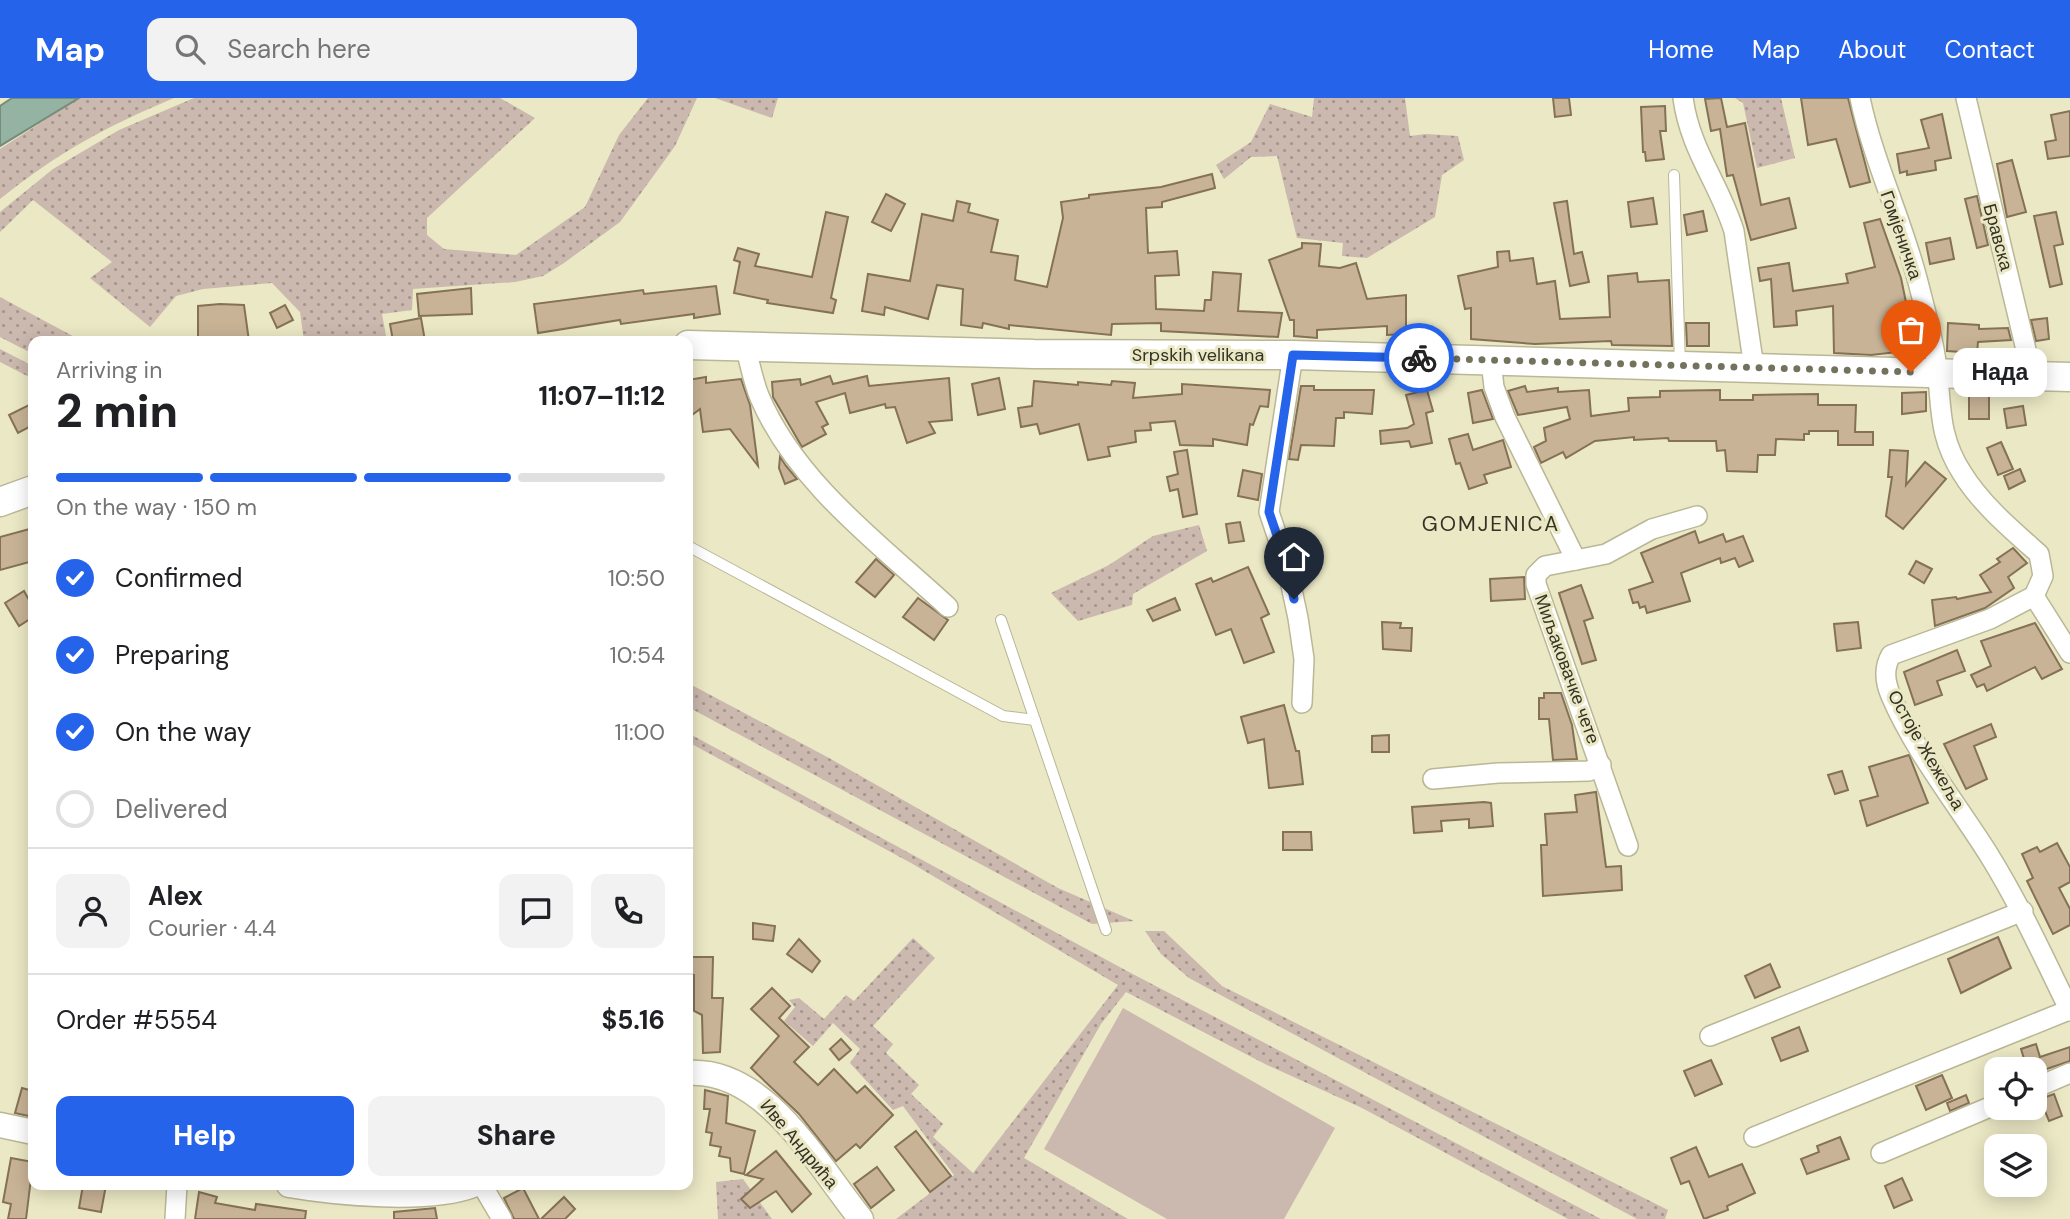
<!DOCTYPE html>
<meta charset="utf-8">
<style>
:root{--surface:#fff;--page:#f2f2f2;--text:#202124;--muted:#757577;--line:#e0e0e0;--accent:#2563eb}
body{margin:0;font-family:"DM Sans",sans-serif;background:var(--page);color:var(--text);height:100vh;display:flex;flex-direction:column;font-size:26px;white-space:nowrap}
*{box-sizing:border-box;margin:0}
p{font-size:23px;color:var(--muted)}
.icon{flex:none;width:38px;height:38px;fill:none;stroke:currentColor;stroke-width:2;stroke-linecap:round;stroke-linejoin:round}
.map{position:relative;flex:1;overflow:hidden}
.sheet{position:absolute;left:28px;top:238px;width:665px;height:854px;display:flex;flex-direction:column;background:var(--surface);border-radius:14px;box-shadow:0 4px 18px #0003}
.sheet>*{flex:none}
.buttons{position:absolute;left:1984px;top:959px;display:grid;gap:14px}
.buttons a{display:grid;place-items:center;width:63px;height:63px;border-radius:14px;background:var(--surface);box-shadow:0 4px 18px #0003;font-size:35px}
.pin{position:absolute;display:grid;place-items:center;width:60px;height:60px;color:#fff;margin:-72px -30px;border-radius:50% 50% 50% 0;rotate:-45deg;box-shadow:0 0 7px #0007}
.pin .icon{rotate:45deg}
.courier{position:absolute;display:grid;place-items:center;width:70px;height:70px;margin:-35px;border:5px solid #2563eb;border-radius:50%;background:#fff;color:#222;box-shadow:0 2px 9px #0007}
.bubble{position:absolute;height:49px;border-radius:14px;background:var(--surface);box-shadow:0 4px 18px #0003;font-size:23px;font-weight:800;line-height:49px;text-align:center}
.head em{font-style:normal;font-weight:800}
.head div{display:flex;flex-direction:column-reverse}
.head{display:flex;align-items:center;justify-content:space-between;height:119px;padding:0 28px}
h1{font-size:46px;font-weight:800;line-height:52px}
.bar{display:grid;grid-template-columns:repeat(4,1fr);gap:10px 7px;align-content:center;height:84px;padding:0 28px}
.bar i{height:9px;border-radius:5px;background:var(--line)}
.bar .active{background:var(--accent)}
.bar p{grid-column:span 4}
.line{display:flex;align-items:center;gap:18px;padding:0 28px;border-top:2px solid var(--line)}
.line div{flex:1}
.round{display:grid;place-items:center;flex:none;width:74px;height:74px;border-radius:14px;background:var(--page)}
ol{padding:0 28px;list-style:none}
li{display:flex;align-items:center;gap:21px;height:77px}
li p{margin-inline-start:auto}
li .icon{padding:7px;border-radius:50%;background:var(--accent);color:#fff;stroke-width:4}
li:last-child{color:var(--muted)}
li i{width:38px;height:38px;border:4px solid var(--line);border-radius:50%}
.action{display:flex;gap:14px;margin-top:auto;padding:14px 28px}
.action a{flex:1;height:80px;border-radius:14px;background:var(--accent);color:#fff;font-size:28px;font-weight:800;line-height:80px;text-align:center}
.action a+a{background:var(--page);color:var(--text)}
header{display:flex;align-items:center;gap:42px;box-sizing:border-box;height:98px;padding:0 35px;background:var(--accent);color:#fff}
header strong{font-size:33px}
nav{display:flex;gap:38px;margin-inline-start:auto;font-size:24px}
.search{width:490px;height:63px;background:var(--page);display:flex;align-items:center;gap:18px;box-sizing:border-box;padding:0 24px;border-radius:14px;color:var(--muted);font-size:26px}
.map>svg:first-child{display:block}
.grass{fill:url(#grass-dots)}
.pitch{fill:#cbb8ae}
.water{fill:#95b3a2;stroke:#788c7c;stroke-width:2}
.building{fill:#c8b396;stroke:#857256;stroke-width:2}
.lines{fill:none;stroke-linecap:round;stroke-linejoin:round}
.service-casing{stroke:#bab796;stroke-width:12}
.minor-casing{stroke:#bab796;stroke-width:22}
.tertiary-casing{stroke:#bab796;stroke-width:27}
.secondary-casing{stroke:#bab796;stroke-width:31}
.service{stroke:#fff;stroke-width:10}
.minor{stroke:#fff;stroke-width:19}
.tertiary{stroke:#fff;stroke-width:24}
.secondary{stroke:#fff;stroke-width:28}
.done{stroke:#73725d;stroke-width:7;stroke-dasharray:0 12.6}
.route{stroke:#2563eb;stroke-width:9}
.labels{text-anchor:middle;stroke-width:6;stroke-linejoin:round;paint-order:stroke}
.street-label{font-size:18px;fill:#333225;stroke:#ebe8c5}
.quarter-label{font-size:21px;letter-spacing:2px;fill:#333225;stroke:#ebe8c5}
</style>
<header>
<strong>Map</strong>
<div class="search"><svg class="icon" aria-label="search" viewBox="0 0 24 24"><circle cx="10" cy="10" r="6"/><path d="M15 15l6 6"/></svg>Search here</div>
<nav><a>Home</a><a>Map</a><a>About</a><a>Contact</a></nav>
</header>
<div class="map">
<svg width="2070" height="1121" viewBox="0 0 2070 1121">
<defs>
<pattern id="grass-dots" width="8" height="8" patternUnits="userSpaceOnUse" patternTransform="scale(1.75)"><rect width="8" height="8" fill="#cbb8ae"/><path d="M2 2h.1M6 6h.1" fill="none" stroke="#a5968d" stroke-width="1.8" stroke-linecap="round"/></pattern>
</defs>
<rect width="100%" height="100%" fill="#ebe8c5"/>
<g class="grass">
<path d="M79 0H174C105 29 59 54 0 101V51Z"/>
<path d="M194 0H500L535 20 427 120V137L444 151 516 157 585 109 619 37 648 0H697L675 48 620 124 564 165 543 178 515 184 413 191 412 212 382 216 387 243H304L300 214 272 185 203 191 176 198 150 229 90 180 112 164 33 102 0 134V114L53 71 119 32Z"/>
<path d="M715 0H778L772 20Z"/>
<path d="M1314 0H1405L1410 38 1426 36 1458 38 1464 62 1442 77 1435 119 1367 160 1342 158 1343 145 1297 140 1277 58 1251 59 1224 81 1216 67 1251 44 1270 6 1312 19Z"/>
<path d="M1735 0H1781L1795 60 1757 70 1743 5Z"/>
<path d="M0 199 82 243H33V256L0 239Z"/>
<path d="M0 251 33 268V281L0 264Z"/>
<path d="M1199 427 1207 453 1133 496 1132 507 1078 523 1051 495 1109 467 1153 438Z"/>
<path d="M688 585 829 660 1058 790 1134 823 1092 826 688 609Z"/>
<path d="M688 635 1127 873 1601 1121H1568L1362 1010 1267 967 1126 894 1101 926 1024 1060 1128 1121H896L954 1077 903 1008 893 1012 850 965 860 951 833 925 813 948 784 923 795 909 789 902 799 900 824 921 846 897 854 903 913 840 935 860 873 928 893 946 886 955 919 987 911 996 943 1026 933 1039 973 1075 1118 887 911 765 688 644Z"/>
<path d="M1145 833H1164L1222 888 1668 1112 1665 1121H1637L1189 880 1161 856Z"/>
<path d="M743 1081 772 1121H718L716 1084Z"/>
</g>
<path class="pitch" d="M1123 910 1335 1030 1284 1121H1167L1044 1051Z"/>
<path class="water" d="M12 0H79L0 48V8Z"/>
<g class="building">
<path d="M1553 0H1569L1571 17 1555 19Z"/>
<path d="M1721 0 1727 29 1745 25 1761 107 1789 100 1796 130 1751 142 1733 77 1727 78 1720 31 1711 33 1705 1Z"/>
<path d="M1801 0H1848L1870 84 1850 89 1836 41 1808 47Z"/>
<path d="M1665 8 1666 33H1660L1664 61 1646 63 1645 54H1643L1641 9Z"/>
<path d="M2070 13V58L2048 61 2045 44 2056 42 2051 17Z"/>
<path d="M1942 16 1951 60 1935 63 1936 72 1907 77V73L1900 75 1897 56 1929 50 1921 22Z"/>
<path d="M2012 62 2026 114 2007 119 1997 66Z"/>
<path d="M1212 76 1215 90 1162 104V109L1146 110 1148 155 1177 153 1179 177 1155 178 1156 211 1204 213 1205 202H1211L1213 174 1241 176 1238 213 1282 215 1278 239 1161 233V225L1112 226 1111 237 1009 227V231L983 225 982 230 961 227 963 191 937 187 928 221 885 209 884 217 862 213 868 176 910 183 922 116 953 123 957 103 970 106 968 114 998 122 991 154 1018 158 1015 182 1047 189 1063 120 1061 104 1089 100V97L1161 89Z"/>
<path d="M886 96 905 106 891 133 872 124Z"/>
<path d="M1977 98 1988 147 1977 150 1965 101Z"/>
<path d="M1653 100 1657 126 1631 129 1628 104Z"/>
<path d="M1567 103 1574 156 1582 154 1589 184 1570 188 1554 105Z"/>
<path d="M1703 113 1707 133 1687 137 1684 117Z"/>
<path d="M826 114 848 119 831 200 836 202 833 215 767 205 768 202 734 195 740 164 734 162 738 150 759 156 755 168 812 179Z"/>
<path d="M2056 114 2063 146 2054 148 2062 186 2050 189 2034 118Z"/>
<path d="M1880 121 1901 180 1908 214 1913 213 1922 252 1898 257 1897 254 1871 257 1834 255 1833 208 1796 213 1797 227 1774 229 1771 181 1760 183 1758 170 1789 165 1793 193 1848 185 1846 176 1875 169 1864 125Z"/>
<path d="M1950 140 1954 161 1930 166 1926 145Z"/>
<path d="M1302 145 1321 146 1319 168 1340 170 1356 165 1367 201 1406 197V236L1387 237V228L1317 232V240L1294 238V222H1290L1269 162 1302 150Z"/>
<path d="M1509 153 1510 163 1533 160 1537 186 1555 183 1560 221 1610 219 1608 178 1637 175 1638 184 1669 182 1672 248 1612 247 1611 243 1535 246 1471 241V210L1465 211 1458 178 1498 169 1497 154Z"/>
<path d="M716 188 720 216 694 220V216L621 226 620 222 538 235 534 206 643 192 644 196Z"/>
<path d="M471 190 472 216 419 218 417 196Z"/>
<path d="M220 206 244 207 249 243H198V208Z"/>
<path d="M285 207 293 222 277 230 270 215Z"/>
<path d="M421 220 425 243H393L390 226Z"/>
<path d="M2047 220 2049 241 2036 243 2031 222Z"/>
<path d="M1686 225H1709V248H1687Z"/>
<path d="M1948 225 1979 227V231L2008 230 2011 242 1978 244 1977 255 1947 253Z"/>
<path d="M830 278 833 286 867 278 869 288 949 280 952 322 929 324 935 335 907 345 895 309 886 310 885 306 850 315 845 295 816 304 828 326 822 329 826 336 802 349 773 299 772 284 800 281 801 287Z"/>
<path d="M706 279V285L741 281 750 307 758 368 730 331 703 334 700 311 688 320V282Z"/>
<path d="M999 280 1005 311 978 317 972 286Z"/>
<path d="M1034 283 1078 287V284L1111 287 1112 283 1135 285 1133 300 1182 296V286L1270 292 1268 309 1260 308 1253 327 1250 326 1247 347 1213 341V348L1180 347 1175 323 1150 325 1151 332 1135 333 1136 344 1108 349 1110 358 1088 362 1079 326 1040 336 1037 326 1021 329 1018 310 1032 308Z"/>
<path d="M1301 288H1314V292H1374L1372 316 1344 314V320H1336L1334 348 1301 347 1298 362 1289 361Z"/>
<path d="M1525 288 1527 294 1558 290V294L1589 292 1591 318 1629 313 1628 300 1660 299V293L1720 292V302H1753V297L1818 296V307H1856L1855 334H1873V347H1838V333H1809V336H1804V342L1776 341 1775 357H1758L1757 374 1727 373 1725 352 1717 353 1716 343H1669L1668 340 1634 342V339L1595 343 1566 360 1563 354 1541 365 1534 349 1546 343 1544 330 1570 321 1567 309 1518 317 1508 293Z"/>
<path d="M1427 292 1433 313 1426 315 1432 345 1411 349 1409 343 1381 346 1380 333 1407 330 1414 326 1406 297Z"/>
<path d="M1482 292 1493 321 1473 325 1468 295Z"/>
<path d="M1926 294V313L1902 316V295Z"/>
<rect x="1969" y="296" width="20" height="25"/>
<path d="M33 305V327L18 335 9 317Z"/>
<path d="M2023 308 2026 327 2007 330 2004 311Z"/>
<path d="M1468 336 1473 352 1503 342 1511 369 1484 377 1487 385 1469 391 1460 365 1456 366 1449 341Z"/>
<path d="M2001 344 2013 371 1998 377 1987 350Z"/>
<path d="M1187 352 1197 416 1183 419 1178 391 1170 393 1167 379 1178 376 1174 354Z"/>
<path d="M1890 352 1908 353 1906 387 1925 364 1946 381 1903 431 1886 418 1892 379H1888Z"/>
<path d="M780 359 786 368 797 381 785 386 779 370Z"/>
<path d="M2020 371 2025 383 2009 391 2004 378Z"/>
<path d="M1243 372 1262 376 1258 402 1238 398Z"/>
<path d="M1240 424 1244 443 1229 445 1226 426Z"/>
<path d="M33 430V463L0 472V439Z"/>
<path d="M1695 433 1699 445 1723 436 1726 444 1743 438 1753 463 1739 469 1735 460 1721 465 1720 460 1681 475 1690 503 1647 515 1645 508 1640 510 1638 504 1633 505 1629 492 1653 484 1641 455Z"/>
<path d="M2013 450 2027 465 2008 479 2014 490 1985 510 1935 528 1932 502 1956 499 1957 501 1991 494 1980 477 2000 464 1997 461Z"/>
<path d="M876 461 894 477 875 499 856 484Z"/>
<path d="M1916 463 1932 471 1924 485 1909 476Z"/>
<path d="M1248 469 1269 516 1261 520 1274 554 1244 565 1231 531 1216 537 1196 486 1211 480 1213 484Z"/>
<path d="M1524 479 1525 501 1491 503 1490 481Z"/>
<path d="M1581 487 1593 520 1584 523 1596 562 1582 566 1559 495Z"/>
<path d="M24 493 33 509V519L19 528 5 505Z"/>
<path d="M918 500 948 522 934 542 903 519Z"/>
<path d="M1175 500 1180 512 1153 523 1147 512Z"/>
<path d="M1382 524 1401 525 1400 530H1412L1411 553 1383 551Z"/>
<path d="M1858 524 1861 550 1837 553 1834 526Z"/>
<path d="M2035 525 2062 571 2042 581 2035 569 1987 593 1984 586 1977 589 1971 577 1991 568 1981 543Z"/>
<path d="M1957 552 1965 573 1937 583 1942 597 1915 607 1904 574Z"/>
<path d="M1544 595H1561L1572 627 1577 661 1553 662 1549 621H1539V600H1544Z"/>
<path d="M1284 607 1296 653H1299L1303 686 1269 690 1264 641 1248 645 1241 619Z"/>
<path d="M1991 626 1996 639 1974 648 1987 681 1966 691 1944 646Z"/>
<path d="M1389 637V654H1372V638Z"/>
<path d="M1909 657 1928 705 1867 728 1860 703 1878 698 1869 669Z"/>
<path d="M1842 673 1848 692 1835 696 1828 677Z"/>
<path d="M1596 694 1606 769 1621 768 1622 792 1543 798 1541 747H1547L1545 716 1577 714 1575 697Z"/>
<path d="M1484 704 1491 705 1493 728 1469 730V721L1441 723 1442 733 1414 735 1412 709Z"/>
<path d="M1283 734H1311L1312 752H1283Z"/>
<path d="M2057 745 2070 769V784L2059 790 2070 811V827L2053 836 2027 783 2033 780 2022 756 2037 749 2040 754Z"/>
<path d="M753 825 775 828 773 843 753 841Z"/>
<path d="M1998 839 2011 870 1961 895 1948 861Z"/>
<path d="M799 841 820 863 812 874 787 856Z"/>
<path d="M690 859H713L712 900H723L720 954 703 955 702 917 694 913V877H690Z"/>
<path d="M1770 866 1780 889 1755 900 1745 878Z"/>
<path d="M772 890 790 908 779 920 809 949 794 964 818 987 834 971 857 995 865 988 893 1017 860 1050 856 1046 836 1063 799 1016 751 970 779 938 751 911Z"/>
<path d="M1799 929 1808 953 1781 963 1772 940Z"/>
<path d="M841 941 851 952 839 962 830 951Z"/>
<path d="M2036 946 2040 959 2070 949V963L2035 975V971H2011L2025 964 2021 951Z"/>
<path d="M1711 962 1722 986 1695 998 1684 973Z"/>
<path d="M1942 977 1952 1000 1926 1012 1916 988Z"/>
<path d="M22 990 33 993V1019L15 1015Z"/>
<path d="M705 992 728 998 726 1025 755 1033 744 1076 731 1073 730 1060 719 1058 721 1049 710 1047 712 1035 706 1034 710 1011H704Z"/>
<path d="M2054 996 2062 1018 2049 1023 2040 1001Z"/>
<path d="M1966 997 1969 1005 1950 1013 1947 1005Z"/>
<path d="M916 1033 951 1078 930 1094 895 1049Z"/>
<path d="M1840 1039 1849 1061 1807 1076 1801 1061 1819 1054 1817 1048Z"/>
<path d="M1696 1049 1709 1079 1742 1066 1755 1095 1727 1108 1728 1112 1704 1121 1689 1083 1681 1086 1671 1060Z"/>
<path d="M776 1053 811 1096 792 1114 776 1093 750 1110 741 1101 763 1081 746 1077Z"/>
<path d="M11 1060 33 1064 26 1121H8L11 1106 3 1104Z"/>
<path d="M877 1069 894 1092 871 1110 854 1086Z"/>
<path d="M1902 1080 1912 1102 1894 1110 1885 1088Z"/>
<path d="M83 1087H106L101 1114 79 1110Z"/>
<path d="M523 1090 539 1121H514L504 1100Z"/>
<path d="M199 1094 217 1099 215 1105 255 1112 256 1106 306 1113 305 1121H195Z"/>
<path d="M564 1099 575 1111 565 1121H541Z"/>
<path d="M435 1110 437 1121H394V1114Z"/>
</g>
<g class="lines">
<defs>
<g id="service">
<path d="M1674 77 1680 267"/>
<path d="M688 448 1003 618 1035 622"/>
<path d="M1001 522 1106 832"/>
</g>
<g id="minor">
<path d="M1683 0C1690 52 1719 85 1734 133L1754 270"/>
<path d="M1860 0C1873 63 1902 121 1918 184 1924 208 1931 232 1935 257 1943 301 1935 333 1962 375 1981 406 2012 432 2039 456L2043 478 2034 498 1990 521 1891 557C1883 571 1885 584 1891 598 1915 654 1957 706 1989 757 2020 807 2044 860 2070 913"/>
<path d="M1966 0 2032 277"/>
<path d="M745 248C750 265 753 284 760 300 797 386 881 447 948 509"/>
<path d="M1293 257 1269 414 1286 464 1298 520 1304 561 1302 605"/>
<path d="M1491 263 1494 289 1505 319 1576 462 1545 468 1536 477V486L1628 748"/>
<path d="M1576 462 1606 456 1652 431 1697 418"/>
<path d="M2034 498 2070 555"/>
<path d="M1433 681 1498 675 1589 673 1601 667"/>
<path d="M1710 938 2023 813"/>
<path d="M2035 990 2070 975"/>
<path d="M1754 1039 2069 912"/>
<path d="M1881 1055 1997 1006"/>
<path d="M482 1087 502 1121"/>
<path d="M175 1121 177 1087"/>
</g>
<g id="tertiary">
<path d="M688 975C766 970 817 1067 861 1121"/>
<path d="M0 1027 33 1034"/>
<path d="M289 1087C336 1095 429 1104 473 1087"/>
</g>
<g id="secondary">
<path d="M688 247 1034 256 1293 257 2070 279"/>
<path d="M0 404 33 392"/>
</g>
</defs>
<use href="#service" class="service-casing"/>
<use href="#minor" class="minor-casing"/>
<use href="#tertiary" class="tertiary-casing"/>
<use href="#secondary" class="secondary-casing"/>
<use href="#service" class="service"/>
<use href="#minor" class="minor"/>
<use href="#tertiary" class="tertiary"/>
<use href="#secondary" class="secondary"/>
</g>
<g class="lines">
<path class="done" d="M1419 260 1911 274"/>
<path class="route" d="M1294 501 1286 464 1269 414 1293 257 1419 260"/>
</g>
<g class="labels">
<g class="street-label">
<text transform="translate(1901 137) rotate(71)" y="6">Гомјеничка</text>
<text transform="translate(1998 139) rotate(75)" y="6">Бравска</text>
<text x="1198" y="263">Srpskih velikana</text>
<text transform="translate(1567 571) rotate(70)" y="6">Миљаковачке чете</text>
<text transform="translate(1926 652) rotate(60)" y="6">Остоје Жежеља</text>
<text transform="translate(799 1046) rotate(50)" y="6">Иве Андрића</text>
</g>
<g class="quarter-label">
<text x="1491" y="433">GOMJENICA</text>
</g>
</g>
</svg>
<div class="buttons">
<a><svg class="icon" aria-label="locate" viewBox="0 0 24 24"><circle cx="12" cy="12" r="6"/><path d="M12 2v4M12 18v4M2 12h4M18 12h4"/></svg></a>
<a><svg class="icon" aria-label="layers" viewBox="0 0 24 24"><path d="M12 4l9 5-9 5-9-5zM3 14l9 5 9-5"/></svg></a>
</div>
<div class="pin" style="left:1911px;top:274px;background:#ea580c"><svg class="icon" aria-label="bag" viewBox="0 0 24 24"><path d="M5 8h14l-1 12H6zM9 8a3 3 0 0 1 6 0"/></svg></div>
<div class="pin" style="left:1294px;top:501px;background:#1f2937"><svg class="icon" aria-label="home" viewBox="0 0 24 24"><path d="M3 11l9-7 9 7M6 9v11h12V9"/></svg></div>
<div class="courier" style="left:1419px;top:260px"><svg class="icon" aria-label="bike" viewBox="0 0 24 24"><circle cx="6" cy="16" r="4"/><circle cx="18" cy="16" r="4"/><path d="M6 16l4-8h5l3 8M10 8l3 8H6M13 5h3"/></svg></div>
<div class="bubble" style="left:1953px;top:250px;width:94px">Нада</div>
<section class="sheet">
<div class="head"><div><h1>2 min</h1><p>Arriving in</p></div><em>11:07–11:12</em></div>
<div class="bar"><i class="active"></i><i class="active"></i><i class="active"></i><i></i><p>On the way · 150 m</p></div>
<ol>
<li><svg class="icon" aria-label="check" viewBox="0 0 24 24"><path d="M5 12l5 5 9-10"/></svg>Confirmed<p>10:50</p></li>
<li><svg class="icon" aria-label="check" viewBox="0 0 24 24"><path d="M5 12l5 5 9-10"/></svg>Preparing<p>10:54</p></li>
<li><svg class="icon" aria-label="check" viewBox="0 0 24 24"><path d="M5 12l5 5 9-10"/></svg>On the way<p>11:00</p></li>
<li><i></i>Delivered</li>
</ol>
<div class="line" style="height:126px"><a class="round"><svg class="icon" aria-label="person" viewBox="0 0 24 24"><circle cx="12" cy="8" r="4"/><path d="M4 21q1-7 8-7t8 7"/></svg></a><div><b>Alex</b><p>Courier · 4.4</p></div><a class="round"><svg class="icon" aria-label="chat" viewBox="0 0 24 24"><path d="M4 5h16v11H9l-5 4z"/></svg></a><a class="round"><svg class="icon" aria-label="phone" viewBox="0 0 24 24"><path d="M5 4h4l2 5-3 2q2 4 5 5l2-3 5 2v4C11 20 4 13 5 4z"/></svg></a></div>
<div class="line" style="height:91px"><div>Order #5554</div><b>$5.16</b></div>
<div class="action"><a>Help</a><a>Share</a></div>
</section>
</div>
